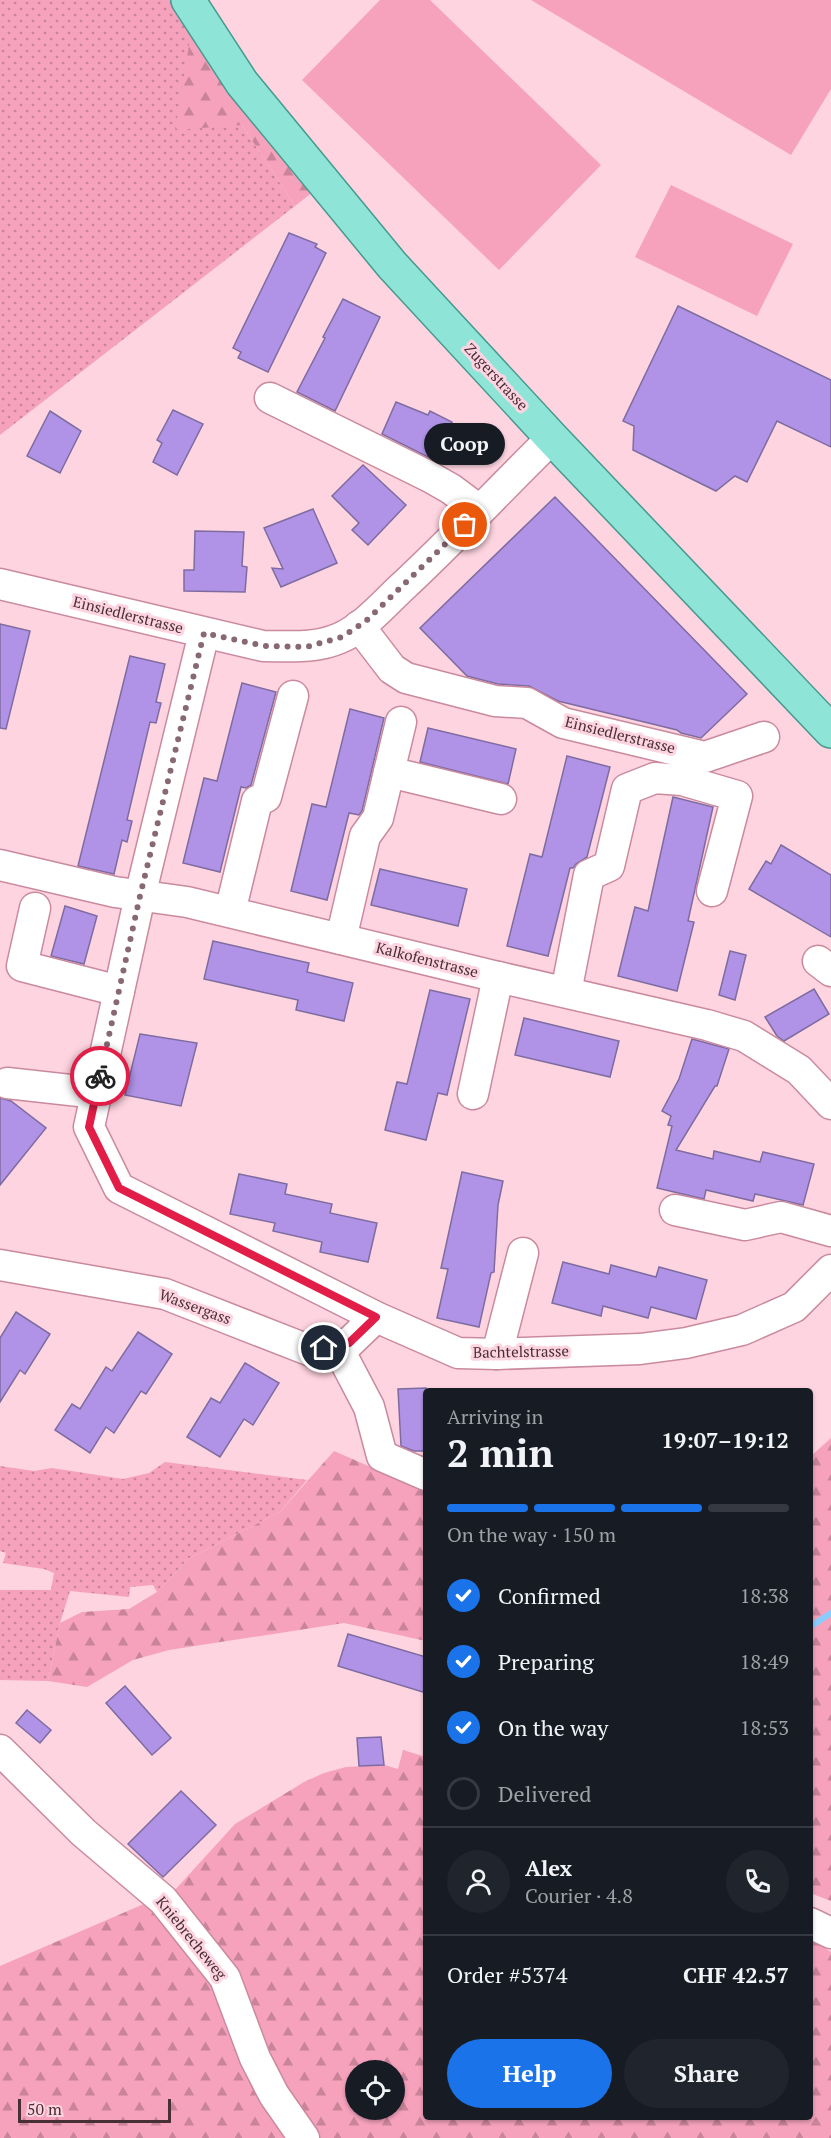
<!DOCTYPE html>
<meta charset="utf-8">
<style>
:root{--surface:#171b24;--page:#20242c;--text:#f1f3f6;--muted:#9ea1a6;--line:#363941;--accent:#1a73e8}
body{margin:0;font-family:"PT Serif",serif;background:var(--page);color:var(--text);height:100vh;display:flex;flex-direction:column;font-size:22px;white-space:nowrap}
*{box-sizing:border-box;margin:0}
p{font-size:20px;color:var(--muted)}
.icon{flex:none;width:33px;height:33px;fill:none;stroke:currentColor;stroke-width:2;stroke-linecap:round;stroke-linejoin:round}
.map{position:relative;flex:1;overflow:hidden}
.sheet{position:absolute;left:423px;top:1388px;width:390px;height:732px;display:flex;flex-direction:column;background:var(--surface);border-radius:6px;box-shadow:0 2px 4px #0004}
.sheet>*{flex:none}
.tools{position:absolute;left:345px;top:2060px;display:grid;gap:12px}
.tools a{display:grid;place-items:center;width:60px;height:60px;border-radius:50%;background:var(--surface);box-shadow:0 2px 4px #0004;font-size:30px}
.scale{position:absolute;left:18px;bottom:15px;width:153px;box-sizing:border-box;padding-left:6px;border:3px solid #482e36;border-top:0;font-size:16px;line-height:21px;white-space:nowrap;color:#482e36;-webkit-text-stroke:4px #fed4e0;paint-order:stroke}
.pin{position:absolute;display:grid;place-items:center;width:51px;height:51px;color:#fff;margin:-26px;border:3px solid #fff;border-radius:50%;box-shadow:0 2px 6px #0007}
.courier{position:absolute;display:grid;place-items:center;width:60px;height:60px;margin:-30px;border:4px solid #e11d48;border-radius:50%;background:#fff;color:#222;box-shadow:0 2px 8px #0007}
.bubble{position:absolute;height:42px;border-radius:21px;background:var(--surface);box-shadow:0 2px 4px #0004;font-size:20px;font-weight:600;line-height:42px;text-align:center}
.summary em{font-style:normal;font-weight:600}
.summary div{display:flex;flex-direction:column-reverse}
.summary{display:flex;align-items:center;justify-content:space-between;height:102px;padding:0 24px}
h1{font-size:39px;font-weight:600;line-height:45px}
.bar{display:grid;grid-template-columns:repeat(4,1fr);gap:9px 6px;align-content:center;height:72px;padding:0 24px}
.bar i{height:8px;border-radius:4px;background:var(--line)}
.bar .current{background:var(--accent)}
.bar p{grid-column:span 4}
.line{display:flex;align-items:center;gap:15px;padding:0 24px;border-top:2px solid var(--line)}
.line div{flex:1}
.round{display:grid;place-items:center;flex:none;width:63px;height:63px;border-radius:32px;background:var(--page)}
ol{padding:0 24px;list-style:none}
li{display:flex;align-items:center;gap:18px;height:66px}
li p{margin-inline-start:auto}
li .icon{padding:6px;border-radius:50%;background:var(--accent);color:#fff;stroke-width:4}
li:last-child{color:var(--muted)}
li i{width:33px;height:33px;border:3px solid var(--line);border-radius:50%}
.cta{display:flex;gap:12px;margin-top:auto;padding:12px 24px}
.cta a{flex:1;height:69px;border-radius:36px;background:var(--accent);color:#fff;font-size:24px;font-weight:600;line-height:69px;text-align:center}
.cta a+a{background:var(--page);color:var(--text)}
.map>svg:first-child{display:block}
.grass{fill:url(#grass-dots)}
.forest{fill:url(#forest-firs);fill-rule:evenodd}
.garden{fill:#f6a2bd}
.lines{fill:none;stroke-linecap:round;stroke-linejoin:round}
.stream{stroke:#87cefe;stroke-width:6}
.building{fill:#b093e7;stroke:#7e6ca1;stroke-width:1.5}
.minor-casing{stroke:#ca8a9e;stroke-width:33}
.major-casing{stroke:#459a8d;stroke-width:36}
.minor{stroke:#fff;stroke-width:30}
.major{stroke:#8ee5d7;stroke-width:33}
.done{stroke:#886872;stroke-width:6;stroke-dasharray:0 10.8}
.route{stroke:#e11d48;stroke-width:8}
.labels{text-anchor:middle;stroke-width:6;stroke-linejoin:round;paint-order:stroke}
.street-label{font-size:15px;fill:#482e36;stroke:#fed4e0}
</style>
<div class="map">
<svg width="831" height="2138" viewBox="0 0 831 2138">
<defs>
<pattern id="grass-dots" width="8" height="8" patternUnits="userSpaceOnUse" patternTransform="scale(1.5)"><rect width="8" height="8" fill="#f6a2bd"/><path d="M2 2h.1M6 6h.1" fill="none" stroke="#c9849a" stroke-width="1.8" stroke-linecap="round"/></pattern>
<pattern id="forest-firs" width="22" height="20" patternUnits="userSpaceOnUse" patternTransform="scale(1.5)"><rect width="22" height="20" fill="#f6a2bd"/><path d="M5 1l3.5 6h-7zM16 11l3.5 6h-7z" fill="#c9849a"/></pattern>
</defs>
<rect width="100%" height="100%" fill="#fed4e0"/>
<g class="grass">
<path d="M0 0H187L242 125 295 206 0 435Z"/>
<path d="M165 1462 307 1480 280 1512 188 1559 157 1592 153 1585 130 1587 129 1597 70 1591 60 1623 48 1681 0 1680V1590H51L54 1573 44 1569 3 1563 6 1553 0 1551V1466L34 1471 52 1468 123 1479 149 1473Z"/>
</g>
<g class="forest">
<path d="M195 9 331 178 295 206 242 125 175 130Z"/>
<path d="M831 1438V1901L810 1893V1457Z"/>
<path d="M334 1451 426 1491V1641L344 1623 169 1650 133 1660 87 1687 48 1681 60 1623 82 1612 129 1609 157 1592 188 1559 280 1512Z"/>
<path d="M403 1750 426 1757V2116H810V1938L831 1952V2138H0V1966L174 1891 235 1824 304 1782 324 1773 346 1767 384 1765 398 1769ZM356 2070H394V2109H356Z"/>
</g>
<g class="garden">
<path d="M380 0H430L601 165 499 270 302 80Z"/>
<path d="M531 0H831V89L791 155Z"/>
<path d="M671 185 793 244 757 316 635 257Z"/>
</g>
<g class="lines">
<path class="stream" d="M810 1627 831 1613"/>
</g>
<g class="building">
<path d="M289 233 317 244 315 247 326 253 268 372 238 358 241 352 233 348Z"/>
<path d="M343 299 380 317 335 411 297 392 325 338 323 337Z"/>
<path d="M678 306 831 380V447L777 421 747 482 735 476 716 491 633 450 634 426 623 421Z"/>
<path d="M396 402 428 415 430 411 452 422 434 460 382 434Z"/>
<path d="M173 410 203 424 177 475 153 462 162 443 157 440Z"/>
<path d="M50 411 81 431 60 473 27 456Z"/>
<path d="M363 465 406 505 368 545 352 530 359 523 332 496Z"/>
<path d="M555 497 747 694 701 738 681 733 677 730 558 701 529 686 498 684 467 676 420 628Z"/>
<path d="M313 509 337 563 281 587 272 568 283 569 264 528Z"/>
<path d="M195 531 244 532 242 566 247 567 245 592 184 591V570H194Z"/>
<path d="M0 624 30 631 6 729 0 728Z"/>
<path d="M130 656 165 664 156 702 161 703 156 723 150 722 127 820 132 821 127 842 122 840 114 874 78 866Z"/>
<path d="M242 683 276 692 251 785 246 788 241 787 220 872 183 863 204 778 217 781Z"/>
<path d="M350 709 384 718 362 811 359 815 349 813 327 900 291 891 312 804 326 807Z"/>
<path d="M428 728 516 749 508 784 420 762Z"/>
<path d="M567 756 610 767 587 857 576 864 573 868H570L548 956 507 946 530 854 542 857Z"/>
<path d="M673 797 713 807 688 921 694 922 677 991 618 976 635 907 648 911Z"/>
<path d="M781 845 831 875V937L749 889 766 861 771 864Z"/>
<path d="M380 869 467 889 458 926 371 905Z"/>
<path d="M65 906 97 916 84 964 51 956Z"/>
<path d="M213 941 309 963 307 972 353 983 344 1021 296 1010 298 1000 204 979Z"/>
<path d="M730 951 746 955 735 1000 719 995Z"/>
<path d="M814 989 829 1014 784 1041 777 1036 765 1017Z"/>
<path d="M430 990 470 999 447 1095 438 1093 426 1140 385 1130 397 1082 407 1084Z"/>
<path d="M524 1018 619 1041 610 1077 515 1055Z"/>
<path d="M140 1034 197 1043 181 1106 125 1095Z"/>
<path d="M692 1039 729 1049 717 1086H715L676 1150 713 1159 714 1151 760 1162 763 1152 814 1164 803 1205 755 1194 753 1201 706 1190 704 1199 657 1188 672 1126 668 1125 671 1116 662 1111 679 1079Z"/>
<path d="M0 1098 11 1101 46 1128 0 1185Z"/>
<path d="M462 1172 503 1181 498 1205 494 1272 491 1273 479 1327 437 1318 448 1269 441 1268Z"/>
<path d="M239 1174 287 1184 285 1194 332 1204 330 1213 377 1223 368 1262 320 1252 322 1242 273 1231 275 1223 230 1214Z"/>
<path d="M563 1262 609 1274 611 1265 656 1277 659 1267 707 1280 696 1319 651 1307 648 1318 603 1306 601 1316 552 1303Z"/>
<path d="M16 1312 50 1334 25 1374 20 1370 0 1402V1338Z"/>
<path d="M138 1332 172 1354 146 1394 141 1391 114 1433 106 1427 90 1453 55 1430 72 1404 80 1409 106 1367 112 1371Z"/>
<path d="M245 1363 279 1383 253 1425 244 1419 220 1457 187 1437 211 1398 220 1403Z"/>
<path d="M426 1388V1451H414L401 1446 398 1389Z"/>
<path d="M348 1634 426 1657V1693L338 1666Z"/>
<path d="M125 1686 171 1738 152 1755 106 1703Z"/>
<path d="M27 1710 51 1730 40 1743 16 1723Z"/>
<path d="M381 1737 384 1765 359 1766 357 1738Z"/>
<path d="M181 1791 216 1825 163 1877 128 1844Z"/>
</g>
<g class="lines">
<defs>
<g id="minor">
<path d="M270 398 430 477 451 489 479 510"/>
<path d="M0 584 263 646C290 646 315 649 340 638 363 628 382 606 400 589 452 541 501 488 552 438"/>
<path d="M359 626 392 669 406 678 495 701 527 703 563 723 705 757 764 737"/>
<path d="M204 633 140 896 89 1127 119 1188 376 1317 458 1353 497 1354 640 1349 686 1343 742 1330 794 1307 831 1270"/>
<path d="M389 772 501 799"/>
<path d="M0 865 115 892 187 902 498 977 707 1025 744 1036 799 1070 831 1104"/>
<path d="M35 908 22 966 119 991"/>
<path d="M230 912 257 801 266 797 293 696"/>
<path d="M341 939 365 836 378 818 401 722"/>
<path d="M818 961 831 971"/>
<path d="M566 992 589 875 609 866 627 789 655 778 682 780 737 796 712 891"/>
<path d="M7 1083 97 1093"/>
<path d="M473 1094 498 977"/>
<path d="M675 1210 745 1225 781 1217 831 1231"/>
<path d="M0 1265 165 1294 311 1351 349 1343 376 1317"/>
<path d="M337 1346 369 1407 382 1456 426 1475"/>
<path d="M497 1354 523 1253"/>
<path d="M0 1750 84 1833 163 1900 225 1978 255 2058 274 2095 304 2138"/>
<path d="M810 1923 831 1933"/>
</g>
<path id="major" d="M188 0 242 83 392 265 552 438 831 731"/>
</defs>
<use href="#minor" class="minor-casing"/>
<use href="#major" class="major-casing"/>
<use href="#minor" class="minor"/>
<use href="#major" class="major"/>
</g>
<g class="lines">
<path class="done" d="M100 1076 140 896 204 633 264 646 306 647 342 637 366 621 465 525"/>
<path class="route" d="M100 1076 89 1127 119 1188 376 1317 349 1343 324 1348"/>
</g>
<g class="labels">
<g class="street-label">
<text transform="translate(496 377) rotate(47)" y="5">Zugerstrasse</text>
<text transform="translate(128 615) rotate(14)" y="5">Einsiedlerstrasse</text>
<text transform="translate(620 735) rotate(14)" y="5">Einsiedlerstrasse</text>
<text transform="translate(427 960) rotate(14)" y="5">Kalkofenstrasse</text>
<text transform="translate(195 1307) rotate(20)" y="5">Wassergass</text>
<text transform="translate(521 1352) rotate(-1)" y="5">Bachtelstrasse</text>
<text transform="translate(191 1938) rotate(51)" y="5">Kniebrecheweg</text>
</g>
</g>
</svg>
<div class="tools">
<a><svg class="icon" aria-label="locate" viewBox="0 0 24 24"><circle cx="12" cy="12" r="6"/><path d="M12 2v4M12 18v4M2 12h4M18 12h4"/></svg></a>
</div>
<div class="scale">50 m</div>
<div class="pin" style="left:465px;top:525px;background:#ea580c"><svg class="icon" aria-label="bag" viewBox="0 0 24 24"><path d="M5 8h14l-1 12H6zM9 8a3 3 0 0 1 6 0"/></svg></div>
<div class="pin" style="left:324px;top:1348px;background:#1f2937"><svg class="icon" aria-label="home" viewBox="0 0 24 24"><path d="M3 11l9-7 9 7M6 9v11h12V9"/></svg></div>
<div class="courier" style="left:100px;top:1076px"><svg class="icon" aria-label="bike" viewBox="0 0 24 24"><circle cx="6" cy="16" r="4"/><circle cx="18" cy="16" r="4"/><path d="M6 16l4-8h5l3 8M10 8l3 8H6M13 5h3"/></svg></div>
<div class="bubble" style="left:424px;top:423px;width:81px">Coop</div>
<section class="sheet">
<div class="summary"><div><h1>2 min</h1><p>Arriving in</p></div><em>19:07–19:12</em></div>
<div class="bar"><i class="current"></i><i class="current"></i><i class="current"></i><i></i><p>On the way · 150 m</p></div>
<ol>
<li><svg class="icon" aria-label="check" viewBox="0 0 24 24"><path d="M5 12l5 5 9-10"/></svg>Confirmed<p>18:38</p></li>
<li><svg class="icon" aria-label="check" viewBox="0 0 24 24"><path d="M5 12l5 5 9-10"/></svg>Preparing<p>18:49</p></li>
<li><svg class="icon" aria-label="check" viewBox="0 0 24 24"><path d="M5 12l5 5 9-10"/></svg>On the way<p>18:53</p></li>
<li><i></i>Delivered</li>
</ol>
<div class="line" style="height:108px"><a class="round"><svg class="icon" aria-label="person" viewBox="0 0 24 24"><circle cx="12" cy="8" r="4"/><path d="M4 21q1-7 8-7t8 7"/></svg></a><div><b>Alex</b><p>Courier · 4.8</p></div><a class="round"><svg class="icon" aria-label="phone" viewBox="0 0 24 24"><path d="M5 4h4l2 5-3 2q2 4 5 5l2-3 5 2v4C11 20 4 13 5 4z"/></svg></a></div>
<div class="line" style="height:78px"><div>Order #5374</div><b>CHF 42.57</b></div>
<div class="cta"><a>Help</a><a>Share</a></div>
</section>
</div>
